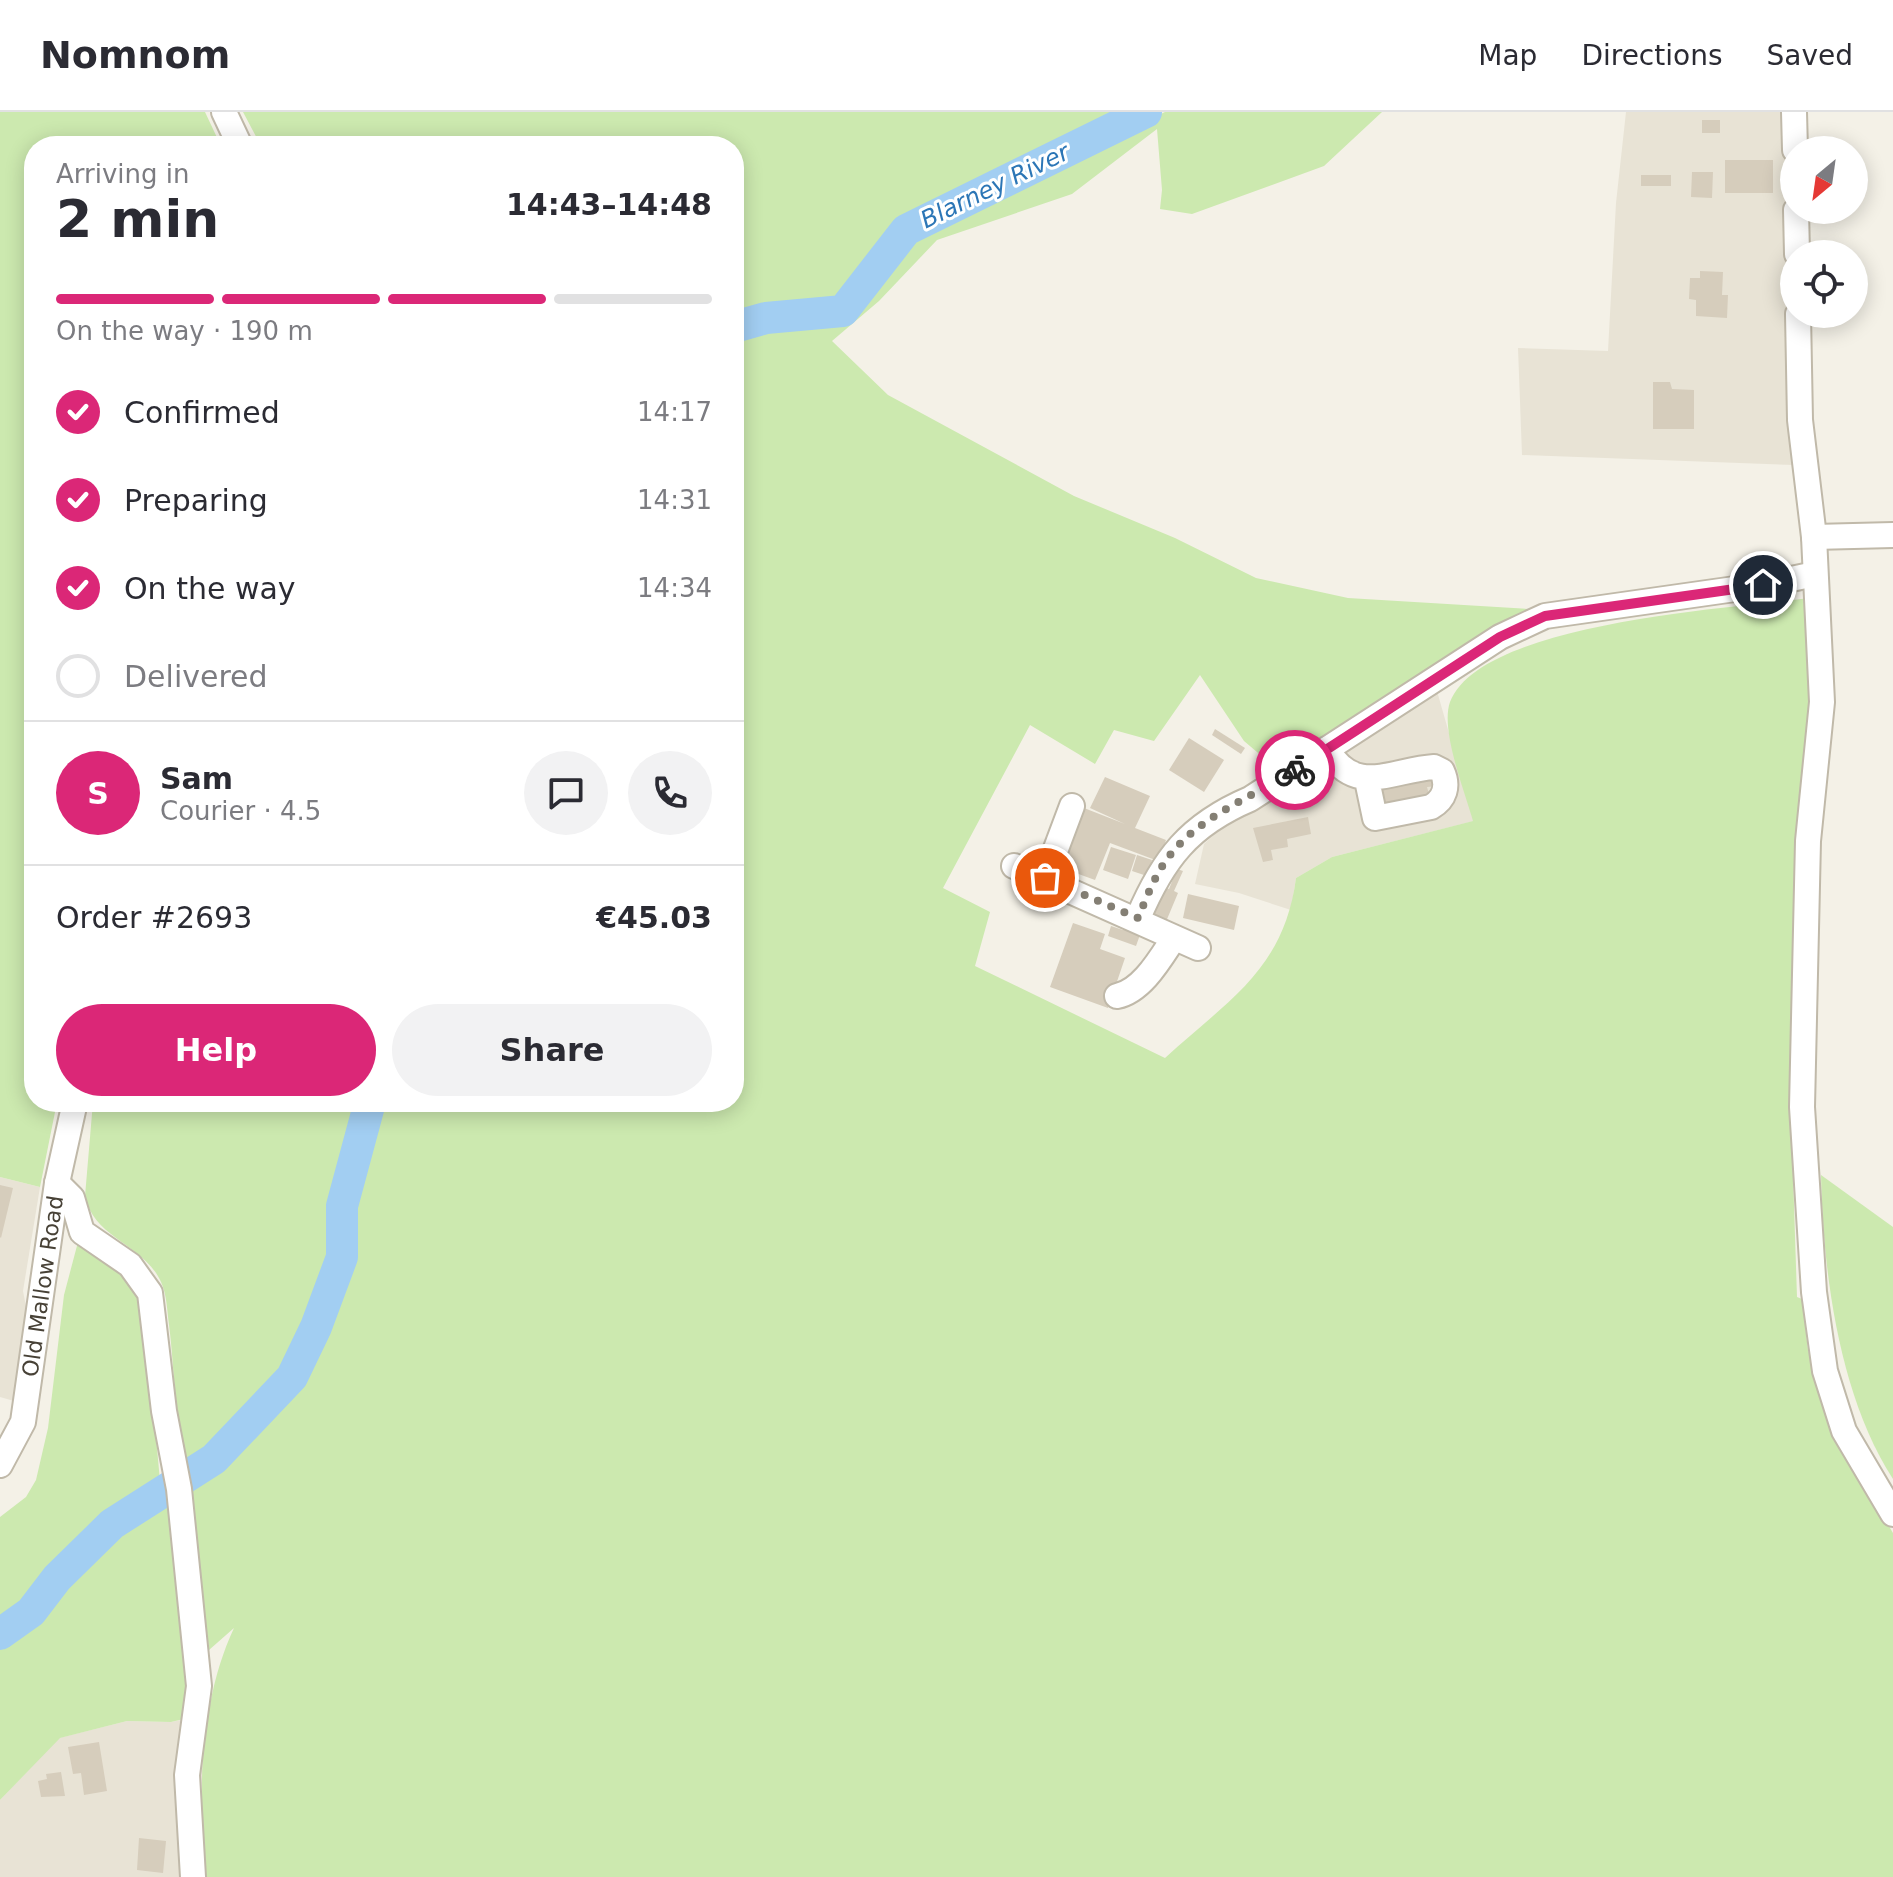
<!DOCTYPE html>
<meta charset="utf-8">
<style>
:root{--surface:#fff;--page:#f2f2f3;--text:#2b2b33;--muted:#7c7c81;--line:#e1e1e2;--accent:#db2777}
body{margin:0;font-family:"DejaVu Sans",sans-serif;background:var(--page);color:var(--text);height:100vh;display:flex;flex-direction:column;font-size:30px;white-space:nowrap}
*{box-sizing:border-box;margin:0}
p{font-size:26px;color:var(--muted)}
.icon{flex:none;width:44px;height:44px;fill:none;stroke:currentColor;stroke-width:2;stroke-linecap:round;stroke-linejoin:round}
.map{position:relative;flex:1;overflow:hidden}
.details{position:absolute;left:24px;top:24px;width:720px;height:976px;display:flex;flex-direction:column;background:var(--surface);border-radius:32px;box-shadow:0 4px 20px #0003}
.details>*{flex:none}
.needle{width:52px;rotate:209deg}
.controls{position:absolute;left:1780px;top:24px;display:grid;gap:16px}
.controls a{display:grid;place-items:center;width:88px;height:88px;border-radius:50%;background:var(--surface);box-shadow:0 4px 20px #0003;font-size:40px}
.pin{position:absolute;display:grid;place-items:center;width:68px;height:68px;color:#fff;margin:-34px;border:4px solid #fff;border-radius:50%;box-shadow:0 2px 8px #0007}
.courier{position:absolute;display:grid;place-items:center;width:80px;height:80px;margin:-40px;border:6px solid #db2777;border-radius:50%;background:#fff;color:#222;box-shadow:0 2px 10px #0007}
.overview em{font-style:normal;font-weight:600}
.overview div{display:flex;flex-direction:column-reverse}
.overview{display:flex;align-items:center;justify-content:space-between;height:136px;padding:0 32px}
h1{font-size:52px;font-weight:600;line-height:60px}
.bar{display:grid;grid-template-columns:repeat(4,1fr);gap:12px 8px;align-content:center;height:96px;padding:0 32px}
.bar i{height:10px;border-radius:6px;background:var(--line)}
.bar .current{background:var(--accent)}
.bar p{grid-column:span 4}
.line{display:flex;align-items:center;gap:20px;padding:0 32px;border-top:2px solid var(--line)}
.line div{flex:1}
.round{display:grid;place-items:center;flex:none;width:84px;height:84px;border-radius:42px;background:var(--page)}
ol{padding:0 32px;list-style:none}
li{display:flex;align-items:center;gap:24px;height:88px}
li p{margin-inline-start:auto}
li .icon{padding:8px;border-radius:50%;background:var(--accent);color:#fff;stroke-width:4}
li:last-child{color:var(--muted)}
li i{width:44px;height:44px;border:4px solid var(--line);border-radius:50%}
.action{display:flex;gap:16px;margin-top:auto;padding:16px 32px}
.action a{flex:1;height:92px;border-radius:48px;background:var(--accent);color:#fff;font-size:32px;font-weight:600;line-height:92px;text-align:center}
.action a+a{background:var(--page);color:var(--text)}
header{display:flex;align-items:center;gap:48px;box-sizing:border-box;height:112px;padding:0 40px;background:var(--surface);border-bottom:2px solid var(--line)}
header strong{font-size:38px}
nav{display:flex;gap:44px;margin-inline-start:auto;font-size:28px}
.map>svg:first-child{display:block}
.residential{fill:#e8e3d5}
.green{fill:#cce9af}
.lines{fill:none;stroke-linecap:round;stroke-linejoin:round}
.river{stroke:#a2cef2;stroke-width:32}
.building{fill:#d6cdbc}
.minor-casing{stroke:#c0b9a9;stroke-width:28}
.minor{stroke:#fff;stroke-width:24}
.done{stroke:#847f74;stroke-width:8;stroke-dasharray:0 14.4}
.route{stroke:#db2777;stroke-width:10}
.labels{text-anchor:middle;stroke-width:6;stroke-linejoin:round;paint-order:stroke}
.street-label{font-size:22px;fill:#474136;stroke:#fff}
.water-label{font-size:24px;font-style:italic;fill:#2c76b6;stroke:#fff}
</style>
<header>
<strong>Nomnom</strong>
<nav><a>Map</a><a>Directions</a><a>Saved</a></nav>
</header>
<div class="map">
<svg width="1893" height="1765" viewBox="0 0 1893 1765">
<rect width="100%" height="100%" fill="#f4f1e7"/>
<g class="residential">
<path d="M1626 0H1787V247L1795 353 1522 343 1518 236 1608 239 1616 91Z"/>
<path d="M1435 572 1474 709 1332 745 1296 766 1291 798 1239 781 1195 772 1204 732 1230 708Z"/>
<path d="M0 1065 40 1075 23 1179 29 1210 14 1289 0 1285Z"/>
<path d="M211 1602 199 1693 205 1765H0V1688L59 1626 127 1609 171 1610Z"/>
</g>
<g class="green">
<path d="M0 0H205L221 34H34V990H57L40 1075 0 1065Z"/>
<path d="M243 0H1134L1034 47 903 116 844 194 752 204 734 210V34H261Z"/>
<path d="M1165 0H1382L1324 54 1192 102 1160 97 1162 78 1157 17 1072 82 937 128 879 189 832 229 888 283 1074 384 1175 426 1256 466 1348 486 1529 497 1277 657 1244 629 1200 563 1154 629 1114 618 1095 652 1030 613 943 776 990 800 975 854 1165 946C1228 888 1284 858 1296 766L1332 745 1473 709C1465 680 1440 618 1450 590 1481 510 1733 496 1810 486V566L1790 970 1797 1185 1802 1187 1808 1238 1839 1331 1893 1421V1765H205C198 1684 199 1591 234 1516L209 1538 189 1363C272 1311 309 1235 341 1146L333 1150C312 1228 252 1306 187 1354 174 1308 175 1260 169 1213 167 1199 167 1183 161 1170 144 1132 94 1127 85 1084L93 990H734V219L765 210 849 204 912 124Z"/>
<path d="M1821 1063 1893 1115V1367C1839 1284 1823 1160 1821 1063Z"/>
<path d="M78 1130 135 1173 145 1205 160 1369 143 1379 142 1399 170 1383 188 1606 171 1610 127 1609 60 1626 0 1688V1405L26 1385 36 1368 48 1316 64 1183Z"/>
</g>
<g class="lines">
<g class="river">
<path d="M734 215 766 206 843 199 906 118 1146 0"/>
<path d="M0 1522 31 1500 57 1466 112 1412 214 1347 292 1265 316 1215 342 1145V1094L370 990"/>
</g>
</g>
<g class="building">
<rect x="1702" y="8" width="18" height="13"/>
<rect x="1725" y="48" width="48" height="33"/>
<path d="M1692 60H1713L1712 86 1691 85Z"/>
<rect x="1641" y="63" width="30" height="11"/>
<path d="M1700 159 1723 160 1722 183H1728L1727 206 1696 204V188L1689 187 1690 166H1700Z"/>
<path d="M1653 270H1670L1672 277 1694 278V317H1653Z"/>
<path d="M1215 617 1245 636 1241 642 1212 623Z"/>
<path d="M1189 626 1224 648 1204 680 1169 658Z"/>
<path d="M1435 661 1438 674 1427 675 1430 686 1380 696 1375 672Z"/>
<path d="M1105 665 1150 684 1135 716 1166 728 1158 749 1110 731 1095 768 1062 756 1084 696 1125 712 1090 696Z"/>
<path d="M1308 705 1311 722 1287 727 1288 735 1271 738 1273 748 1263 750 1253 716Z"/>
<path d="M1111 735 1136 743 1128 767 1103 758Z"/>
<path d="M1137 743 1152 748 1147 764 1132 759Z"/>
<path d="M1177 757 1183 759 1174 779 1178 781 1165 812 1147 804 1160 773 1169 777Z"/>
<path d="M1188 782 1239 794 1234 818 1183 806Z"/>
<path d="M1073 811 1105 822 1100 837 1125 846 1108 896 1050 875Z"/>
<path d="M1111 814 1123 818 1124 814 1141 820 1136 834 1108 824Z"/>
<path d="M0 1073 13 1076 1 1126 0 1125Z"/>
<path d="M99 1630 107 1679 84 1683 81 1661 73 1662 68 1635Z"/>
<path d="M61 1660 65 1684 41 1685 38 1669 47 1667 46 1662Z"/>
<path d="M139 1726 166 1729 163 1761 137 1758Z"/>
</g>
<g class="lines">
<defs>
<g id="minor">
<path d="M224 0 240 34"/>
<path d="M1794 0 1795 38"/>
<path d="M1796 98 1797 142"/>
<path d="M1798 202 1800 308 1814 425 1822 590 1808 729 1802 995 1814 1180 1825 1259 1844 1319 1893 1402"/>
<path d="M1814 425 1893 423"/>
<path d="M1327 637C1355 685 1391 658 1434 655L1442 659C1449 674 1445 687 1431 695L1375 706 1367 668"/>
<path d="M1014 754 1198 836"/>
<path d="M1045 766 1072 694"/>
<path d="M1138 806C1163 747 1189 713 1250 687L1500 525 1545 504 1763 473 1815 462"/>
<path d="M1117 884C1142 879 1160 847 1174 826"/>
<path d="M57 1071 72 1086 82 1120 130 1153 150 1181 164 1299 179 1377 199 1574 187 1663 193 1765"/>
<path id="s1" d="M0 1353 23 1310 57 1071 75 990"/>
</g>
</defs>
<use href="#minor" class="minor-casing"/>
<use href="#minor" class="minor"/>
</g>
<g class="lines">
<path class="done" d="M1045 766 1138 806C1148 782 1158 755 1176 736 1206 702 1257 682 1295 658"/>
<path class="route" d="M1295 658 1500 525 1545 504 1763 473"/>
</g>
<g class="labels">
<g class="street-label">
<text dy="8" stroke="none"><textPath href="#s1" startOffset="186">Old Mallow Road</textPath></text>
</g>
<g class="water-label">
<text transform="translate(995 74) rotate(-26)" y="8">Blarney River</text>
</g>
</g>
</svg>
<div class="controls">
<a><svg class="needle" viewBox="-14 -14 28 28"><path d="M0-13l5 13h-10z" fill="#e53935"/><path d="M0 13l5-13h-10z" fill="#7c7c81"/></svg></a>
<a><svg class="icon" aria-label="locate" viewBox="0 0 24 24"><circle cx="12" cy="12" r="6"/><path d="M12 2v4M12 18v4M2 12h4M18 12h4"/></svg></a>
</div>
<div class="pin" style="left:1045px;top:766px;background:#ea580c"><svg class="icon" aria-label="bag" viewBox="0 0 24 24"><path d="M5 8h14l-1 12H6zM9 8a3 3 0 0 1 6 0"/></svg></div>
<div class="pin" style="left:1763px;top:473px;background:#1f2937"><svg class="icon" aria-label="home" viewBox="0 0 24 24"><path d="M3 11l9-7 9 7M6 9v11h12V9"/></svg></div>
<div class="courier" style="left:1295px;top:658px"><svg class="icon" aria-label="bike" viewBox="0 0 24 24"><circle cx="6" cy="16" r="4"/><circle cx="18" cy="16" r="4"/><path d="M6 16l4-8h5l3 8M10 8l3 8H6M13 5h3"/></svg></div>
<section class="details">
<div class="overview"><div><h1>2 min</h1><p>Arriving in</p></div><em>14:43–14:48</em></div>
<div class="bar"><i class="current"></i><i class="current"></i><i class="current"></i><i></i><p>On the way · 190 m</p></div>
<ol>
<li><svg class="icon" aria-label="check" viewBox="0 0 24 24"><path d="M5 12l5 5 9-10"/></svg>Confirmed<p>14:17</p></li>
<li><svg class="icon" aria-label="check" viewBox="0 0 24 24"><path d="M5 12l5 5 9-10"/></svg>Preparing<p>14:31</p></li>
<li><svg class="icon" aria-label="check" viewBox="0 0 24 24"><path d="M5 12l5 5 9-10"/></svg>On the way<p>14:34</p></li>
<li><i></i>Delivered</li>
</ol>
<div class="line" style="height:144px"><b class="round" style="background:var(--accent);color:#fff">S</b><div><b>Sam</b><p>Courier · 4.5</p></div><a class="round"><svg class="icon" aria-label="chat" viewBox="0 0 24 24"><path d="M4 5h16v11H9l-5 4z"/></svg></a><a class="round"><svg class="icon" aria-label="phone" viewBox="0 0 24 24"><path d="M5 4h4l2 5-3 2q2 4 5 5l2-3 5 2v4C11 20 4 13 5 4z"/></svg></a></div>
<div class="line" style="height:104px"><div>Order #2693</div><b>€45.03</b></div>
<div class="action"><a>Help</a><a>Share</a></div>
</section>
</div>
